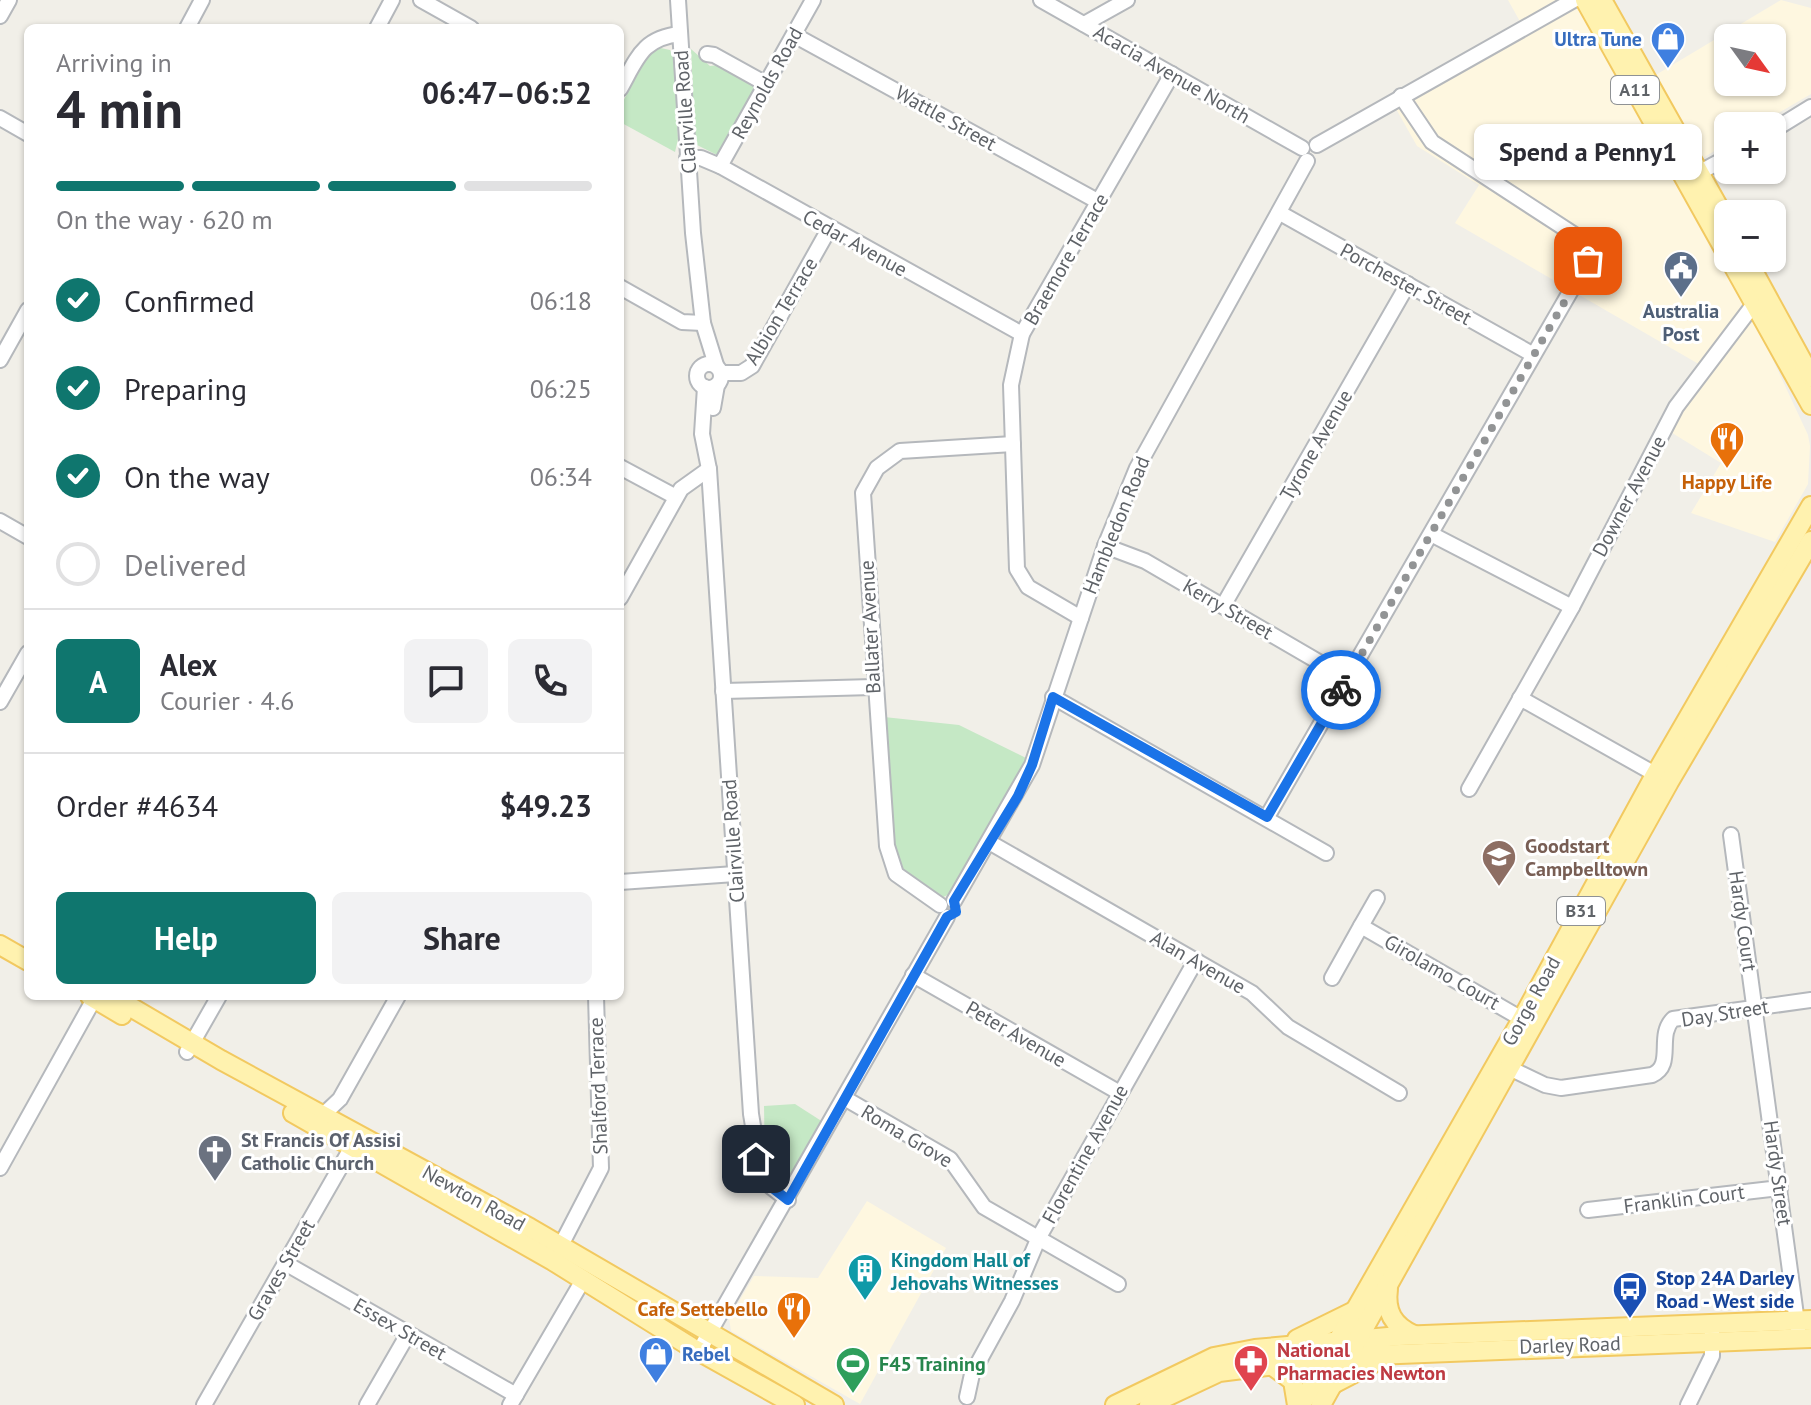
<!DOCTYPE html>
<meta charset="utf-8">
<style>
:root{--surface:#fff;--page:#f2f2f3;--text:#2b2b33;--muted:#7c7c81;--line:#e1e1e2;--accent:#0f766e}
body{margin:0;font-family:"PT Sans",sans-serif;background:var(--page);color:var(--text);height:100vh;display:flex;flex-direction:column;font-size:30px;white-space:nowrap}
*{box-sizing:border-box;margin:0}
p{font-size:26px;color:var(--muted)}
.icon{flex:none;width:44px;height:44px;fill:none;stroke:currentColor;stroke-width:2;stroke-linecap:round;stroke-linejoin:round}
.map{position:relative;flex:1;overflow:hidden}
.details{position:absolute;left:24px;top:24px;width:600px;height:976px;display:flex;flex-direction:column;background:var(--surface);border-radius:12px;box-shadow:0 2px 6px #0004}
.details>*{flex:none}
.needle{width:52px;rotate:123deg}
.fabs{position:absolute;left:1714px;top:24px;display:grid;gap:16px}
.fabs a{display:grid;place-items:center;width:72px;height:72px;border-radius:12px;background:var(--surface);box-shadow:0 2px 6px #0004;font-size:40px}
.pin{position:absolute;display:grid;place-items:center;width:68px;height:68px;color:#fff;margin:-34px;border-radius:16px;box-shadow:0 4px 12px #0006}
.courier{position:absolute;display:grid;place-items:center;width:80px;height:80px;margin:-40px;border:6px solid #1a73e8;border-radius:50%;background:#fff;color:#222;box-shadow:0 2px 10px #0007}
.bubble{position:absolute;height:56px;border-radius:12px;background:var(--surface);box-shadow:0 2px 6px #0004;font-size:26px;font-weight:700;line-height:56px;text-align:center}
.overview em{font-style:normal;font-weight:700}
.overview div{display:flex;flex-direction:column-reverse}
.overview{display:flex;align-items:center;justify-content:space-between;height:136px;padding:0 32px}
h1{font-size:52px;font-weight:700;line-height:60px}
.bar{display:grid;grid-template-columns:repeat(4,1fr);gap:12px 8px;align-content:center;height:96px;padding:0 32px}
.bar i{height:10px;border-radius:6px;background:var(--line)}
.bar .current{background:var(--accent)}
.bar p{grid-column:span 4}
.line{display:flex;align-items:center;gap:20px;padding:0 32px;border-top:2px solid var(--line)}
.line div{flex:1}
.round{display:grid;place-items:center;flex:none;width:84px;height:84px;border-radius:12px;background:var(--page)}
ol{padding:0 32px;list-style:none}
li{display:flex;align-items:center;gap:24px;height:88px}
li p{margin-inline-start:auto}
li .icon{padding:8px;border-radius:50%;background:var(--accent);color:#fff;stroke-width:4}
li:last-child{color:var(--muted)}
li i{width:44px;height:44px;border:4px solid var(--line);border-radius:50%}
.cta{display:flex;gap:16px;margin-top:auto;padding:16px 32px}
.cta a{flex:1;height:92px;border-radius:12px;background:var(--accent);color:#fff;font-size:32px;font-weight:700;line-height:92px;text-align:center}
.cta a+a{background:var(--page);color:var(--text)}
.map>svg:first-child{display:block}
.commercial{fill:#fef7e0;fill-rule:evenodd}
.green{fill:#c5e8c5}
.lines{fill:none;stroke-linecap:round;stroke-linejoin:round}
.minor-casing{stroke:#b5b8bc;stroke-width:18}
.major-casing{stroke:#f2c960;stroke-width:22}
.minor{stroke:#fff;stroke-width:14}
.major{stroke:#fff2af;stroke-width:18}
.done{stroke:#929495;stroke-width:8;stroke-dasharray:0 14.4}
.route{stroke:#1a73e8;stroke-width:10}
.labels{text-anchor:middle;stroke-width:6;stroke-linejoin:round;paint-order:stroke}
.shield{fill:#fff;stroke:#8f9295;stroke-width:2}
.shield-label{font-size:18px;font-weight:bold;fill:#5f6368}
.shop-label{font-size:20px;font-weight:bold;fill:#366cbe;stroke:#fff;text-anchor:end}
.street-label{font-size:20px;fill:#5f6368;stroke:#fff}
.service-label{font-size:20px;font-weight:bold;fill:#4e5e75;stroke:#fff}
.food-label{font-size:20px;font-weight:bold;fill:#c56008;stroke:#fff}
.education-label{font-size:20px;font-weight:bold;fill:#785e54;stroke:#fff;text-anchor:start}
.worship-label{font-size:20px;font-weight:bold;fill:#5b616d;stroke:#fff;text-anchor:start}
.culture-label{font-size:20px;font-weight:bold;fill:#0d838f;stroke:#fff;text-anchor:start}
.transit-label{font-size:20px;font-weight:bold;fill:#164399;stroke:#fff;text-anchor:start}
.health-label{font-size:20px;font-weight:bold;fill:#be3a42;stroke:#fff;text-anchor:start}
.leisure-label{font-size:20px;font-weight:bold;fill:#27864d;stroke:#fff;text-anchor:start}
</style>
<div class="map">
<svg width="1811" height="1405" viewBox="0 0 1811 1405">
<rect width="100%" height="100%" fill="#f1efe8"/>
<g class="commercial">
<path d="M1508 0H1574L1753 317 1808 435 1810 446 1808 484 1775 542 1691 513 1721 463 1669 431 1709 370 1455 223 1479 185 1417 146 1395 107 1527 34Z"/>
<path d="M1781 0 1811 8V94L1756 126H1728V143L1701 159 1654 76ZM1728 38H1772V82H1728Z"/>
<path d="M867 1201 946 1248 860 1404 731 1331 729 1318 754 1276 818 1278Z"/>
</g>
<g class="green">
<path d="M656 47 670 50 674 58 678 139 675 152 620 122V107L649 53Z"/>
<path d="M691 49 710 66 719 65 753 86 754 92 717 155 695 144Z"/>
<path d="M884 717 959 725 1028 759 950 894 941 898 906 878 894 861Z"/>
<path d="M795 1104 823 1122 792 1176 776 1181 765 1168 764 1106Z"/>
</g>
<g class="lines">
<defs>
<g id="minor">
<path d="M421 0 471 28"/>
<path d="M678 0 693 233 703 323 716 365"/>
<path d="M1041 0 1302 148"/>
<path d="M0 16 9 0"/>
<path d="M1084 24 1127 0"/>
<path d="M187 28 202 0"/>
<path d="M377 28 392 0"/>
<path d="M794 35 1099 202"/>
<path d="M707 54 714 55 766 84"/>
<path d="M620 89C637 59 642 38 680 34"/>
<path d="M0 118 28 134"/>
<path d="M1772 131 1811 107"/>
<path d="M1317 145 1574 0"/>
<path d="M687 158H701L720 166 1022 334"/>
<path d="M720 166 813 0"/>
<path d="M1693 176 1728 157"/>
<path d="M1280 213 1532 354"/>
<path d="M620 287 682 322 703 323"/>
<path d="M0 360 28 310"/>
<circle cx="709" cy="376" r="12"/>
<path d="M722 373H741L752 366 829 229"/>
<path d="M705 387 702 434 709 469 751 1114 762 1180 788 1200"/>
<path d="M713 408 717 385"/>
<path d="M620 467 676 497"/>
<path d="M0 521 28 537"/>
<path d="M1431 534 1572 607"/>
<path d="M1105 546 1145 561 1348 679"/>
<path d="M620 598 681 489 709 469"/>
<path d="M1223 606 1408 284"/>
<path d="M1081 618 1028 587 1017 569 1011 385 1022 334 1172 74"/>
<path d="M723 691 873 687"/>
<path d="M1053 697 1326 853"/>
<path d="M1520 698 1662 778"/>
<path d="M0 702 28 653"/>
<path d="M1469 789 1572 607 1676 407 1754 304"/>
<path d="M1267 817 1588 261V245L1581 239 1432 142 1401 96"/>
<path d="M1731 835 1798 1330"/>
<path d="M989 842 1252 993 1288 1027 1399 1093"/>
<path d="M620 882 735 874"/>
<path d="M954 901 1032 765 1105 546 1137 468 1307 161"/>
<path d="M940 905 896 874 887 846 863 493 877 468 900 451 1013 444"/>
<path d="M1361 926 1377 898"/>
<path d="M913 975 1120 1093"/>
<path d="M1332 978 1361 926 1522 1019"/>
<path d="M187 1052 219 996"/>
<path d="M1501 1064 1545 1085 1561 1088 1652 1075C1675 1065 1656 1036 1673 1019L1811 1000"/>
<path d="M846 1099 950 1159 984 1207 1118 1284"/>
<path d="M323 1115 340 1099 398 996"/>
<path d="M0 1168 94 999"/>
<path d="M1588 1210 1780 1188"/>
<path d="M557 1253 601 1168 596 996"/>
<path d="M285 1263 516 1395"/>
<path d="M699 1351 947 917"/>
<path d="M967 1397 972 1374 1012 1301 1039 1237 1196 960"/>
<path d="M204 1405 357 1138"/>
<path d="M367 1405 408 1334"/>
<path d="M510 1405 583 1280"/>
<path d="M1688 1405 1712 1356V1331"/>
</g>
<g id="major">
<path d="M1585 0 1728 256"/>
<path d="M1602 0 1728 224"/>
<path d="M1729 258 1811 405"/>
<path d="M1746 258 1811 377"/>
<path d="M0 945 28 961"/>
<path d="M90 996 122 1015"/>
<path d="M112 996 221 1060 530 1228 834 1405"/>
<path d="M293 1113 553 1261 691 1347 795 1405"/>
<path d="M1388 1289C1385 1311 1393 1326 1414 1335"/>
<path d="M1297 1339 1356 1310"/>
<path d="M1270 1364 1293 1381 1297 1405"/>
<path d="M1335 1383 1387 1356"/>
<path d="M1115 1405 1214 1357 1255 1349 1399 1336 1811 1320"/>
<path d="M1149 1405 1219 1372 1349 1356 1811 1338"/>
<path d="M1301 1405 1522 1019 1655 775 1811 506"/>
<path d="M1321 1405 1669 782 1811 541"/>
</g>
</defs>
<use href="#minor" class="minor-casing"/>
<use href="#major" class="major-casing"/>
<use href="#minor" class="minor"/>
<use href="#major" class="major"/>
</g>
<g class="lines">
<path class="done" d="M1341 690 1588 261"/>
<path class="route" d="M756 1159 762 1180 788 1200 947 917 956 912 954 901 1018 796 1032 765 1053 697 1267 817 1341 690"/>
</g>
<defs>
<symbol id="shop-pin" viewBox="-11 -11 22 30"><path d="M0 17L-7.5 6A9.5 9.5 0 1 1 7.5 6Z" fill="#3f7fe0" stroke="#fff"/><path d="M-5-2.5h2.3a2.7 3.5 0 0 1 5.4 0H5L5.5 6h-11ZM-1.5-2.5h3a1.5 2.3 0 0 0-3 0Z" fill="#fff"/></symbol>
<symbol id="civic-pin" viewBox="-11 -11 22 30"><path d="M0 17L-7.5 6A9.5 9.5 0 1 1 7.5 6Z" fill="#5c6f8a" stroke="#fff"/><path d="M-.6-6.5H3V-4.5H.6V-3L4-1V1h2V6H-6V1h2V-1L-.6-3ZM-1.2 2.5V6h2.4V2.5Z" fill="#fff"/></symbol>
<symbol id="restaurant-pin" viewBox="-11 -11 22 30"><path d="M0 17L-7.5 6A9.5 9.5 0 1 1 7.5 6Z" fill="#e8710a" stroke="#fff"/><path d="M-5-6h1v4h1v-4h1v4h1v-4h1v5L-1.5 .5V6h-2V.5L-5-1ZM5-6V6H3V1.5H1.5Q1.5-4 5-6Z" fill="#fff"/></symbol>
<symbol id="school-pin" viewBox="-11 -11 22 30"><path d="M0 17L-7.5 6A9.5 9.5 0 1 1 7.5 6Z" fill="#8d6e63" stroke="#fff"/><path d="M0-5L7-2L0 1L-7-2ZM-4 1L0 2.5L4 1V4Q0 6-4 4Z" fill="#fff"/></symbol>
<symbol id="church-pin" viewBox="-11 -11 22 30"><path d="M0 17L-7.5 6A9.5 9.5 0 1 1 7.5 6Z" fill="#6b7280" stroke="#fff"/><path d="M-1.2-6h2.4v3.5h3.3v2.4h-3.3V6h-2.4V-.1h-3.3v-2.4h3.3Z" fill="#fff"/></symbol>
<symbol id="building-pin" viewBox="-11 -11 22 30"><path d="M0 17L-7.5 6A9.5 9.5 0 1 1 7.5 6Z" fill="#0f9aa8" stroke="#fff"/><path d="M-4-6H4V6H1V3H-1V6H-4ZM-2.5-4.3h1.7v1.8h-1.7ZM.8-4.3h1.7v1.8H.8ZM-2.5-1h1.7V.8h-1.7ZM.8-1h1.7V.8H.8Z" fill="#fff"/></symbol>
<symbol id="bus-pin" viewBox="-11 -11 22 30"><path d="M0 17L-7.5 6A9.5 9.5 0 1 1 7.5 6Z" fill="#1a4fb4" stroke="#fff"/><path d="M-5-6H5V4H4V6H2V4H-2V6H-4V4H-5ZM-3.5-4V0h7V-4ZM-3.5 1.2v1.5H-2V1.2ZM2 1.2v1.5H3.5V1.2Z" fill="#fff"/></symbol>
<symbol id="pharmacy-pin" viewBox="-11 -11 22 30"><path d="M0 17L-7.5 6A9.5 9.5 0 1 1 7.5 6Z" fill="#e0444e" stroke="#fff"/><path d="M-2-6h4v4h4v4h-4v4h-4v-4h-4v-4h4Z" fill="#fff"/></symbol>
<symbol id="stadium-pin" viewBox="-11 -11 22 30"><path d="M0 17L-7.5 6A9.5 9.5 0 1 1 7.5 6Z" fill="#2e9e5b" stroke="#fff"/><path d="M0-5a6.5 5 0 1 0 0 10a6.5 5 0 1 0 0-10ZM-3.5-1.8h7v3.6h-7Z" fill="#fff"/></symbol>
</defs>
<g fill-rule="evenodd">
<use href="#shop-pin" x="1648" y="19" width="40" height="54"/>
<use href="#civic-pin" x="1661" y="248" width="40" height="54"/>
<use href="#restaurant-pin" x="1707" y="419" width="40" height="54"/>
<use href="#school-pin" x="1479" y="837" width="40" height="54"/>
<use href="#church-pin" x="195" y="1132" width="40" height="54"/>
<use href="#building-pin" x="845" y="1251" width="40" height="54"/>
<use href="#bus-pin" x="1610" y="1269" width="40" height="54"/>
<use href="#restaurant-pin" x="774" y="1289" width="40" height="54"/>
<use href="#shop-pin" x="636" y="1334" width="40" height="54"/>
<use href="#pharmacy-pin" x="1231" y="1342" width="40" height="54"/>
<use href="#stadium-pin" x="833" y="1344" width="40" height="54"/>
</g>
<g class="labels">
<g class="shield">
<rect x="1611" y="76" width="48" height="28" rx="6"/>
<rect x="1557" y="897" width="48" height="28" rx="6"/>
</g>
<g class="shield-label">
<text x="1635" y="96">A11</text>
<text x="1581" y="917">B31</text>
</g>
<g class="shop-label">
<text x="1642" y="46">Ultra Tune</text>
<text x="682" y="1361" text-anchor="start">Rebel</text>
</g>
<g class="street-label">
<text transform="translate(1172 74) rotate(30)" y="7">Acacia Avenue North</text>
<text transform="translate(767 83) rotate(-61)" y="7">Reynolds Road</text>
<text transform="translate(685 112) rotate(-94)" y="7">Clairville Road</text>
<text transform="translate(946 118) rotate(29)" y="7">Wattle Street</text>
<text transform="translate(855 243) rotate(29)" y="7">Cedar Avenue</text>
<text transform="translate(1066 259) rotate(-60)" y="7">Braemore Terrace</text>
<text transform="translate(1406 284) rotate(29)" y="7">Porchester Street</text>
<text transform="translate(781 311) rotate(-59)" y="7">Albion Terrace</text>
<text transform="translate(1316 445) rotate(-60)" y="7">Tyrone Avenue</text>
<text transform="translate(1629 496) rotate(-62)" y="7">Downer Avenue</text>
<text transform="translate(1116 525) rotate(-68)" y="7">Hambledon Road</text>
<text transform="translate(1228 609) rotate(30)" y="7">Kerry Street</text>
<text transform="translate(870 627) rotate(-93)" y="7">Ballater Avenue</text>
<text transform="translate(733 841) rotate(-94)" y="7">Clairville Road</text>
<text transform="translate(1743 921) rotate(82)" y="7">Hardy Court</text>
<text transform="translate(1198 962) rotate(30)" y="7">Alan Avenue</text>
<text transform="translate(1442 972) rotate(30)" y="7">Girolamo Court</text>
<text transform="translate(1531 1001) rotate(-61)" y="7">Gorge Road</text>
<text transform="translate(1725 1013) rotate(-9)" y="7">Day Street</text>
<text transform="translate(1016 1034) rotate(30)" y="7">Peter Avenue</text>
<text transform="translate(598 1086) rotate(-92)" y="7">Shalford Terrace</text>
<text transform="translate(907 1136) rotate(31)" y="7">Roma Grove</text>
<text transform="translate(1085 1154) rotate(-61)" y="7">Florentine Avenue</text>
<text transform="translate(1778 1173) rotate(82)" y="7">Hardy Street</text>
<text transform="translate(474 1198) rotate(29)" y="7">Newton Road</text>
<text transform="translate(1684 1199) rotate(-7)" y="7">Franklin Court</text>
<text transform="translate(281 1270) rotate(-60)" y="7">Graves Street</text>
<text transform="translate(400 1329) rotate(30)" y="7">Essex Street</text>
<text transform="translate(1570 1345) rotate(-2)" y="7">Darley Road</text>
</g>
<g class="service-label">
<text x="1681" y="318">Australia<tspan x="1681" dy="23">Post</tspan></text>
</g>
<g class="food-label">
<text x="1727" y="489">Happy Life</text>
<text x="768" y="1316" text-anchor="end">Cafe Settebello</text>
</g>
<g class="education-label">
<text x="1525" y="853">Goodstart<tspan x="1525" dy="23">Campbelltown</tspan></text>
</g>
<g class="worship-label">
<text x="241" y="1147">St Francis Of Assisi<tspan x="241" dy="23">Catholic Church</tspan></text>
</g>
<g class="culture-label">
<text x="891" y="1267">Kingdom Hall of<tspan x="891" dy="23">Jehovahs Witnesses</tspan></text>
</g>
<g class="transit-label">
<text x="1656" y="1285">Stop 24A Darley<tspan x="1656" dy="23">Road - West side</tspan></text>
</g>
<g class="health-label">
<text x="1277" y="1357">National<tspan x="1277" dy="23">Pharmacies Newton</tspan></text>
</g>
<g class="leisure-label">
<text x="879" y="1371">F45 Training</text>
</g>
</g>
</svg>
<div class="fabs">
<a><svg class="needle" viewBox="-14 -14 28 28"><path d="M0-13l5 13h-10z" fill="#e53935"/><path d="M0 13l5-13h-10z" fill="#7c7c81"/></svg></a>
<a>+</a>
<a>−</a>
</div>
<div class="pin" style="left:1588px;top:261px;background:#ea580c"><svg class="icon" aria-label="bag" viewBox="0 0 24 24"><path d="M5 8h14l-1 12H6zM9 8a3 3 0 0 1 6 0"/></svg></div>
<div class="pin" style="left:756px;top:1159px;background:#1f2937"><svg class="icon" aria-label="home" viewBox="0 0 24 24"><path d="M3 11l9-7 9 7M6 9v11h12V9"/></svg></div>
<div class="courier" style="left:1341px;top:690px"><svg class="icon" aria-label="bike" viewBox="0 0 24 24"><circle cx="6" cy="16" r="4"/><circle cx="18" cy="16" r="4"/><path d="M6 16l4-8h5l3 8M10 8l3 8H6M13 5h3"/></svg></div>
<div class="bubble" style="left:1474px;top:124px;width:228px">Spend a Penny1</div>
<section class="details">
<div class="overview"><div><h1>4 min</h1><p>Arriving in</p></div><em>06:47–06:52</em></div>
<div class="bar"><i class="current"></i><i class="current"></i><i class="current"></i><i></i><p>On the way · 620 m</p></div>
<ol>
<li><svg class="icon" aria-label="check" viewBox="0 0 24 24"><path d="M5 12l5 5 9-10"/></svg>Confirmed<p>06:18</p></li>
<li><svg class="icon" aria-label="check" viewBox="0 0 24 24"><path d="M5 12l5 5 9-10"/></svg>Preparing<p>06:25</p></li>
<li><svg class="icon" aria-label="check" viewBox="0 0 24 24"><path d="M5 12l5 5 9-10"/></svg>On the way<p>06:34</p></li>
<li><i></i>Delivered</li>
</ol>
<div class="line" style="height:144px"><b class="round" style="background:var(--accent);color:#fff">A</b><div><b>Alex</b><p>Courier · 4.6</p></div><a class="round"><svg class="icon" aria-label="chat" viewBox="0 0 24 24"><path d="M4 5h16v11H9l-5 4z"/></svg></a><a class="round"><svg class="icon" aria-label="phone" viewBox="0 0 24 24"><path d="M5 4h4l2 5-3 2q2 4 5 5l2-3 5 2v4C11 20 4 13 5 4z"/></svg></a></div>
<div class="line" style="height:104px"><div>Order #4634</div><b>$49.23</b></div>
<div class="cta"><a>Help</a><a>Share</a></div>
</section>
</div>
